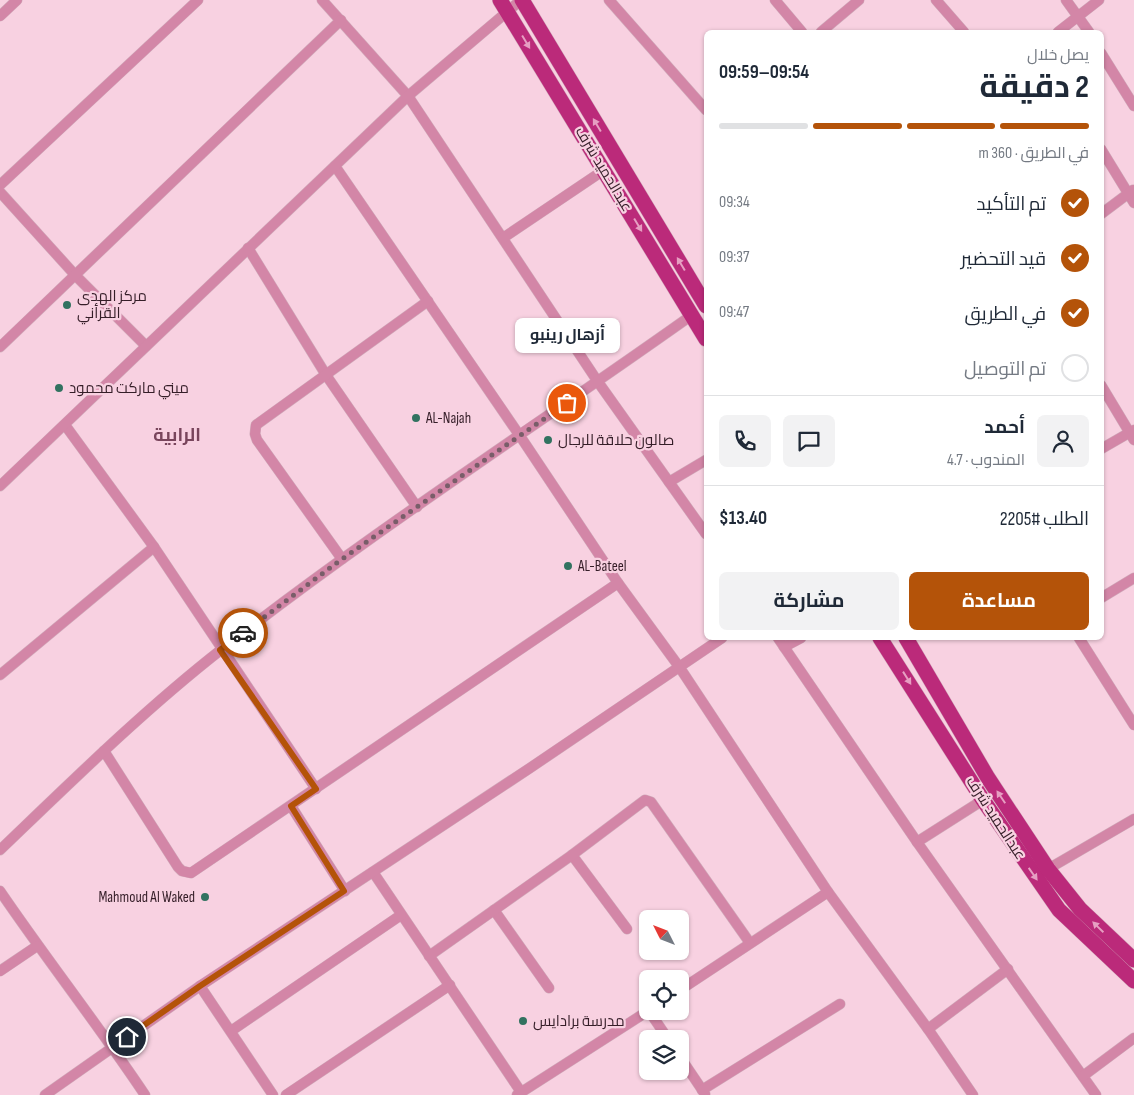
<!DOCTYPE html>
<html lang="ar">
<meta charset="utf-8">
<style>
:root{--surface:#fff;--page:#f2f2f3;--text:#1f2937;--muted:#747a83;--line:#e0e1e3;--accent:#b45309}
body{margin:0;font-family:"Sofia Sans Condensed",Cairo,sans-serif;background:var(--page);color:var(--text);direction:rtl;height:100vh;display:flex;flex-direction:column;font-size:19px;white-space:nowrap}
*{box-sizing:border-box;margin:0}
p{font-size:16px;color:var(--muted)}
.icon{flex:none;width:28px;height:28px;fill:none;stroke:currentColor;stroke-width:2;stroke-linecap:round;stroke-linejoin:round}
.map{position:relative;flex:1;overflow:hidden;direction:ltr}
.side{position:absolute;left:704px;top:30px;width:400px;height:610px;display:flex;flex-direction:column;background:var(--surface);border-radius:8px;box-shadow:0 1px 4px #0004;direction:rtl}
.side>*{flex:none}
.needle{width:32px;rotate:312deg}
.controls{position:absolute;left:639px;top:910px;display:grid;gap:10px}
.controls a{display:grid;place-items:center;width:50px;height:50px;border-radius:8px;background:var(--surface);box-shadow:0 1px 4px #0004;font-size:25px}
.pin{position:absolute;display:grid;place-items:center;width:42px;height:42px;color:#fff;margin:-21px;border:2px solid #fff;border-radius:50%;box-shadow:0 1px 5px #0007}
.courier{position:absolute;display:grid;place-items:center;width:50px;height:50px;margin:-25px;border:4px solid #b45309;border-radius:50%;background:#fff;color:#222;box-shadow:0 1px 6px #0007}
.bubble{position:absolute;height:35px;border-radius:8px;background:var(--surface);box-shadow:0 1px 4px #0004;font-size:16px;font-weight:700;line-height:35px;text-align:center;direction:rtl}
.summary em{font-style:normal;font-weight:700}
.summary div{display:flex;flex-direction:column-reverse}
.summary{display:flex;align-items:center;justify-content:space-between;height:85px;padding:0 15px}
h1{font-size:32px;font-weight:700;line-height:38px}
.bar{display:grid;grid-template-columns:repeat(4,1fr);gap:8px 5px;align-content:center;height:60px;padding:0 15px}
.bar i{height:6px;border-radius:4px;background:var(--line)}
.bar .selected{background:var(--accent)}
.bar p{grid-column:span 4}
.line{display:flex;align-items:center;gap:12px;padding:0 15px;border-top:1px solid var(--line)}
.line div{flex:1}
.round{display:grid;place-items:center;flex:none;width:52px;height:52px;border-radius:8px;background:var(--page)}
ol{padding:0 15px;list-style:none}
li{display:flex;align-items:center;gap:15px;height:55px}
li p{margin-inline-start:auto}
li .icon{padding:5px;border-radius:50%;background:var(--accent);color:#fff;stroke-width:4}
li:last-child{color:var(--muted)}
li i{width:28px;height:28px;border:2px solid var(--line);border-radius:50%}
.action{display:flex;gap:10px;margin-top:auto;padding:10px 15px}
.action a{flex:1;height:58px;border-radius:8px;background:var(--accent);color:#fff;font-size:20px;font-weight:700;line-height:58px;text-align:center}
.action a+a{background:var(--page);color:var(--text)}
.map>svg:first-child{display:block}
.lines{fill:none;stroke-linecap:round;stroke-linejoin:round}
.street-casing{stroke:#d1adbc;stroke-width:11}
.primary-casing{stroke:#d1adbc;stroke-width:16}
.street{stroke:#d386a7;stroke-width:10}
.primary{stroke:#bb2a7a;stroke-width:15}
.oneway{fill:#e69fc2}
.done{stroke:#795d69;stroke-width:5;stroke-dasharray:0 9}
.route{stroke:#b45309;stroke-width:6}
.poi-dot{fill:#327260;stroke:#f8d1e1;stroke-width:2}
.labels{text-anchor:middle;stroke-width:4.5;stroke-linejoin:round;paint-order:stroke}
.street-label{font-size:15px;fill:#351e28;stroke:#f8d1e1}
.poi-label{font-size:15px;fill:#351e28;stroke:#f8d1e1;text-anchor:start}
.quarter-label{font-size:18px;font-weight:bold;fill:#79455c;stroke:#f8d1e1}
</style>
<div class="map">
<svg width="1134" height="1095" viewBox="0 0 1134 1095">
<rect width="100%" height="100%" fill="#f8d1e1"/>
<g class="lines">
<defs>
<g id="street">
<path d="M322 0 408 96 598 382 706 534"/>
<path d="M609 0 706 110"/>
<path d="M775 0 802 32"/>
<path d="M936 0 964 32"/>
<path d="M1066 0 1089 32"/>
<path d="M0 16 17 0"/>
<path d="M821 32 859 0"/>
<path d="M1058 32 1099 0"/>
<path d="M1101 53 1134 106"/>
<path d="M1101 149 1134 203"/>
<path d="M335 166 520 436 618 583 680 668 828 892 928 1029 973 1095"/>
<path d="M0 185 198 0"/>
<path d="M0 192 76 276 146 346"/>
<path d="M1101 214 1133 190"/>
<path d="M503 238 604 170"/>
<path d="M248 248 326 375 417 507"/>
<path d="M0 347 341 20"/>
<path d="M1101 385 1134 440"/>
<path d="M65 425 154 547 316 789"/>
<path d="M1101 449 1134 430"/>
<path d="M669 482 706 460"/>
<path d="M0 486 408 96 521 0"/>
<path d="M342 559 257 440 255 434 256 425 428 301"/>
<path d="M1101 598 1134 578"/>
<path d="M778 638 917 842 1096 1095"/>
<path d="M1079 638 1134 725"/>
<path d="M784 647 801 638"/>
<path d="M0 675 154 547"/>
<path d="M104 751 178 867 182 871 191 873 618 583"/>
<path d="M291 806 345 891"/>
<path d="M917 842 983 800"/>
<path d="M0 850C72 781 144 710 222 649 373 531 536 426 692 315"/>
<path d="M572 855 627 929"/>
<path d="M1048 869 1134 819"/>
<path d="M373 872 521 1092"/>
<path d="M0 891C47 960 99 1026 145 1095"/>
<path d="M494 910 549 988"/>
<path d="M429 956 572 855 645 800 651 802 750 943"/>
<path d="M0 971 37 946"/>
<path d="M200 986 273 1095"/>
<path d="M680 990 828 892"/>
<path d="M649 1011 668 1039"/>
<path d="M928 1029 1008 969"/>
<path d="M231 1031 401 915"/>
<path d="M680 1057 705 1094"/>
<path d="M1083 1076 1134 1038"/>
<path d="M702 1090 840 1004"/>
<path d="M45 1095 200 986 530 768 722 638"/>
<path d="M286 1095 450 985"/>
<path d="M517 1095 648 1011"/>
</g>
<g id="primary">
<path d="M500 0 706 339"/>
<path d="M522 0 706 306"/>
<path d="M880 638 983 800 1059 910 1134 981"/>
<path d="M906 638 988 778 1048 869 1080 909 1134 960"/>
</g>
</defs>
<use href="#street" class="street-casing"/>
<use href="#primary" class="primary-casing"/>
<use href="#street" class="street"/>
<use href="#primary" class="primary"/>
</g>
<defs><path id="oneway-solid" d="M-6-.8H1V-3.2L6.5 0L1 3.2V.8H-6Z" transform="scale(1.25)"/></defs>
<g class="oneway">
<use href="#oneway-solid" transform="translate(526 42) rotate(59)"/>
<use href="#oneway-solid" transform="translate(597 125) rotate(-121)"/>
<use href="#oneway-solid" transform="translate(638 225) rotate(59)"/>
<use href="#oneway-solid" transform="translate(681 264) rotate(-121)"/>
<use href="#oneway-solid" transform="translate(907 678) rotate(58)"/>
<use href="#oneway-solid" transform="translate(1001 797) rotate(-124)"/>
<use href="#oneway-solid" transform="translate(1033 874) rotate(55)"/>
<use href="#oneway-solid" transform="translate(1098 927) rotate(-136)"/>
</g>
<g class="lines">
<path class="done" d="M243 633 342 559 567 403"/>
<path class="route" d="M127 1037 200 986 344 891 291 806 316 789 220 650 243 633"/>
</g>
<g class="poi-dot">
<circle cx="67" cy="305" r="5"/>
<circle cx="59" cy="388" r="5"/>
<circle cx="416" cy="418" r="5"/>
<circle cx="548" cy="440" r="5"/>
<circle cx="568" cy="566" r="5"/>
<circle cx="205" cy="897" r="5"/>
<circle cx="523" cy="1021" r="5"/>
</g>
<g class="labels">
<g class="street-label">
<text transform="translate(604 169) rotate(59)" y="5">عبدالحميد شرف</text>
<text transform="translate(996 818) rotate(57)" y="5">عبدالحميد شرف</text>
</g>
<g class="poi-label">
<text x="77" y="301">مركز الهدى<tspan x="77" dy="17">القرأني</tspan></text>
<text x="69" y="393">ميني ماركت محمود</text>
<text x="426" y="423">AL-Najah</text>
<text x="558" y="445">صالون حلاقة للرجال</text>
<text x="578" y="571">AL-Bateel</text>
<text x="195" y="902" text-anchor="end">Mahmoud Al Waked</text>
<text x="533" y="1026">مدرسة برادايس</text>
</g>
<g class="quarter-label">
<text x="177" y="441">الرابية</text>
</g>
</g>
</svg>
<div class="controls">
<a><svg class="needle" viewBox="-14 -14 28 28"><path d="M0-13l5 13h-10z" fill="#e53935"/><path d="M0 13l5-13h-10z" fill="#747a83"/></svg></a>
<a><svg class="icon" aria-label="locate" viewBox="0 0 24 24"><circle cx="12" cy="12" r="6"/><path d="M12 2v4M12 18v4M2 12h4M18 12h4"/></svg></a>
<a><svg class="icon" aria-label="layers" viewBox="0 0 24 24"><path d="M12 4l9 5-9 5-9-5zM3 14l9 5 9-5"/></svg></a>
</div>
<div class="pin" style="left:567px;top:403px;background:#ea580c"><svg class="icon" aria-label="bag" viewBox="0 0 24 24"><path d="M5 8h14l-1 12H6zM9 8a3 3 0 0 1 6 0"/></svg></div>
<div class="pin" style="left:127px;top:1037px;background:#1f2937"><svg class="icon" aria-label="home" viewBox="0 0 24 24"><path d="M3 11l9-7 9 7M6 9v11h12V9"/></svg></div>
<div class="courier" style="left:243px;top:633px"><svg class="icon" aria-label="car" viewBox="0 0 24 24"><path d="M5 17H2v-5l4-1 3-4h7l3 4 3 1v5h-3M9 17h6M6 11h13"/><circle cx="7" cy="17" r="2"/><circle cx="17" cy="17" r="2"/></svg></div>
<div class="bubble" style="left:515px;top:318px;width:105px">أزهال رينبو</div>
<section class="side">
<div class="summary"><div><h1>2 دقيقة</h1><p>يصل خلال</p></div><em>09:54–09:59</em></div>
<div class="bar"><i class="selected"></i><i class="selected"></i><i class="selected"></i><i></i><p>في الطريق · 360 m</p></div>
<ol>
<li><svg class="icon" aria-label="check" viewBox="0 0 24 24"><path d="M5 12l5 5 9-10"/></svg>تم التأكيد<p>09:34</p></li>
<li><svg class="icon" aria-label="check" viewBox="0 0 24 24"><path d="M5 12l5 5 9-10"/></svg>قيد التحضير<p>09:37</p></li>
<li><svg class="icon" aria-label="check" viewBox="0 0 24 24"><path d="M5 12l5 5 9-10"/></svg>في الطريق<p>09:47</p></li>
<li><i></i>تم التوصيل</li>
</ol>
<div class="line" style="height:90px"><a class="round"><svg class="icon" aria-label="person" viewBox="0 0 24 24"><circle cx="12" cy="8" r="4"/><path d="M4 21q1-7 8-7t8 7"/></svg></a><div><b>أحمد</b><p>المندوب · 4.7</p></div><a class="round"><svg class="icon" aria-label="chat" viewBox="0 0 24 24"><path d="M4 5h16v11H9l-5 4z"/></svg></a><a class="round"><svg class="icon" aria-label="phone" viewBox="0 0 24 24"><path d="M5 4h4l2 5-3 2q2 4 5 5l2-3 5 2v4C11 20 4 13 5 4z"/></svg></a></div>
<div class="line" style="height:65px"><div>الطلب #2205</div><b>$13.40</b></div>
<div class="action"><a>مساعدة</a><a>مشاركة</a></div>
</section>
</div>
